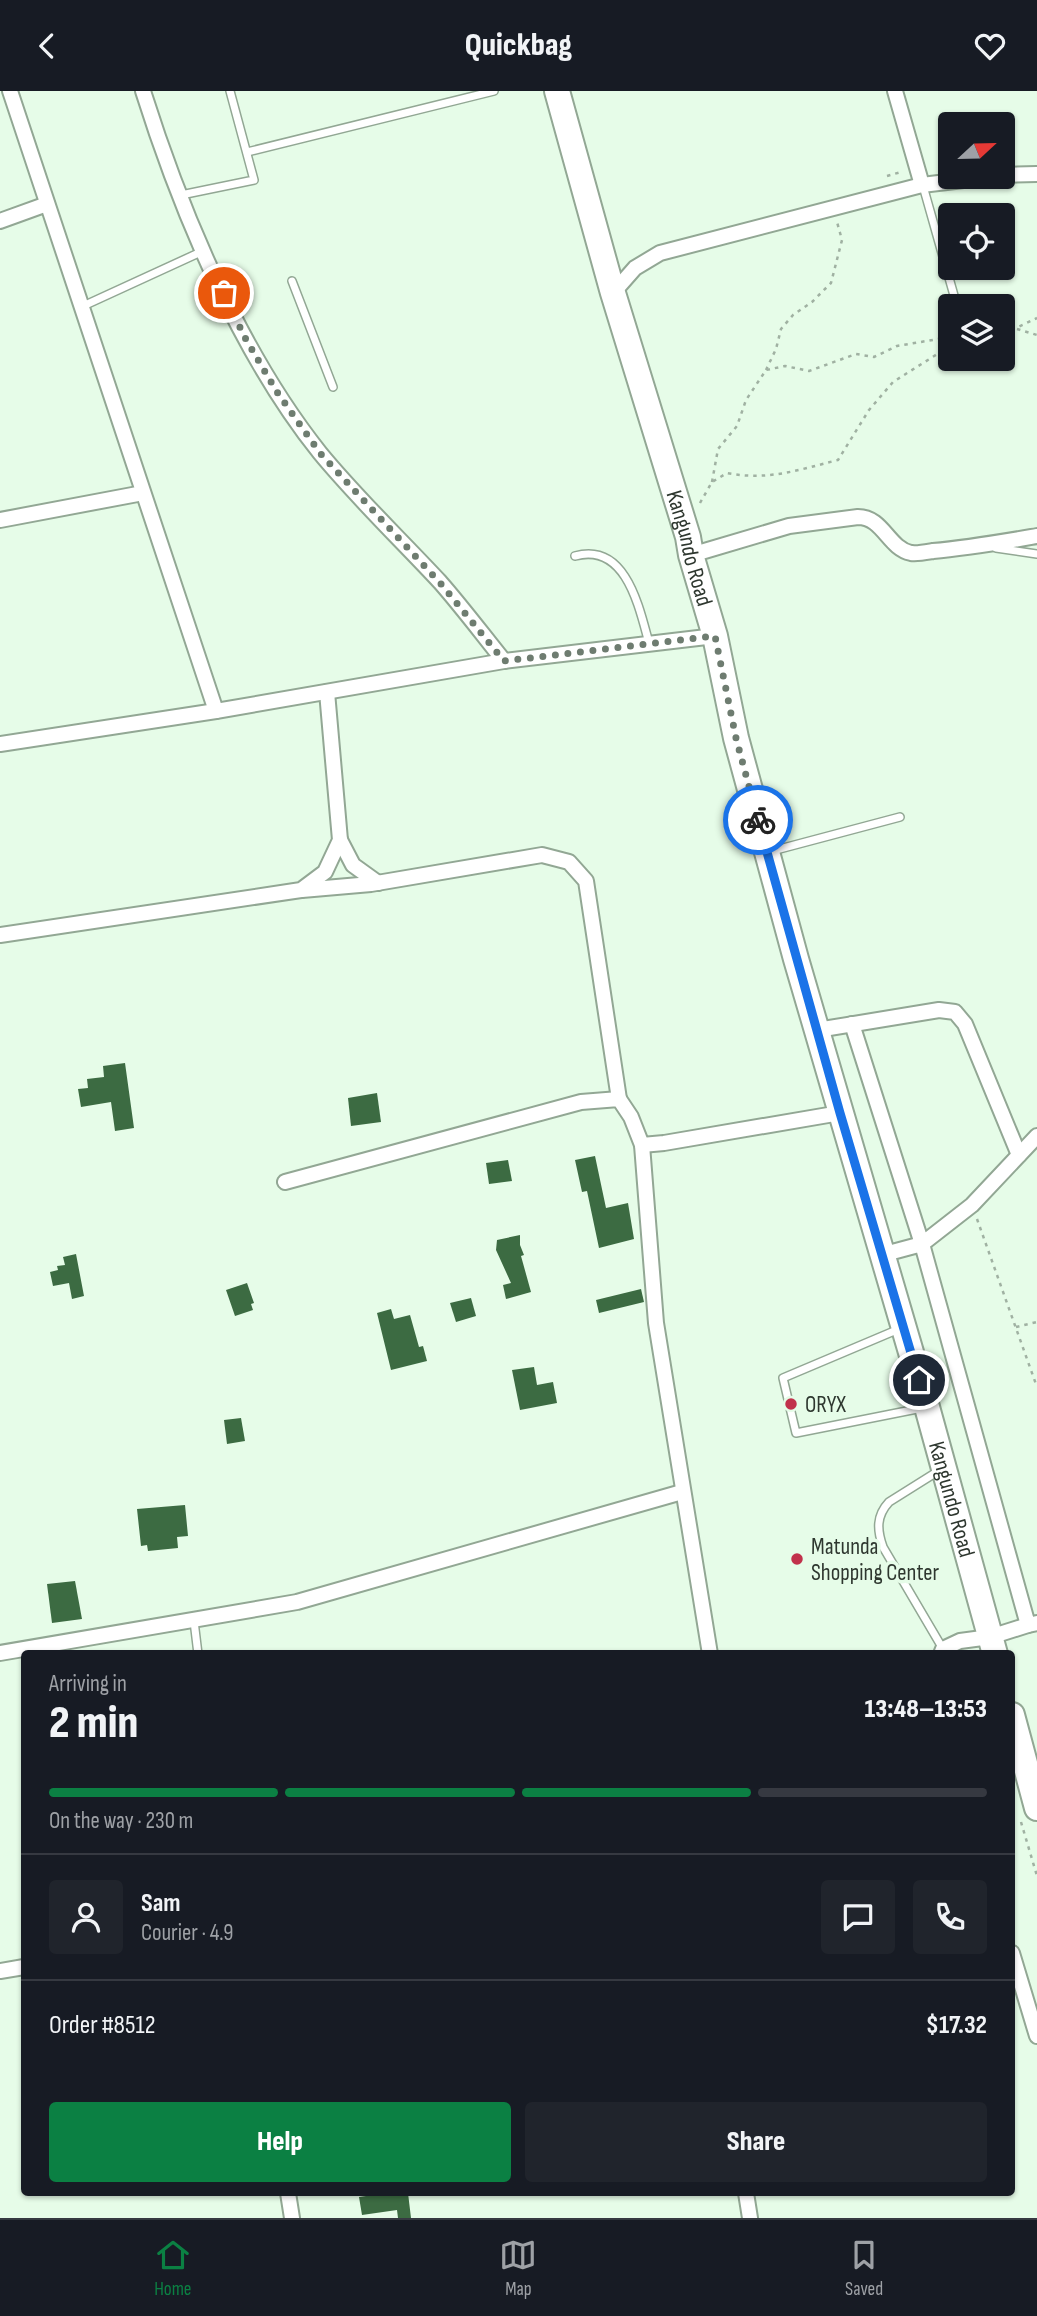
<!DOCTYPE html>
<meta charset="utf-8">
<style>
:root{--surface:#171b24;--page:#20242c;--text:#f1f3f6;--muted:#9ea1a6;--line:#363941;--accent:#0b8043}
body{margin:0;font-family:"Sofia Sans Condensed",sans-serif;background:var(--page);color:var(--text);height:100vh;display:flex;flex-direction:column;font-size:26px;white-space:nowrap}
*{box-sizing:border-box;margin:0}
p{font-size:23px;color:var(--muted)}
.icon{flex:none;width:38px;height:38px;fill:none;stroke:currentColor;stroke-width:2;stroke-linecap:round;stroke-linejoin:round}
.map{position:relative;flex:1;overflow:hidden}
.panel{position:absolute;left:21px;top:1559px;width:994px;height:546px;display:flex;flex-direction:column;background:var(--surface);border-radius:7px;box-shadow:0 2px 5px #0004}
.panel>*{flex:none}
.needle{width:46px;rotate:68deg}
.fabs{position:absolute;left:938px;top:21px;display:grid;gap:14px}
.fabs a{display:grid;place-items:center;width:77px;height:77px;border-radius:7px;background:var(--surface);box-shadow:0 2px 5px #0004;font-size:35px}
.pin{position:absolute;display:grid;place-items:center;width:60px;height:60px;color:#fff;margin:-30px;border:4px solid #fff;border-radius:50%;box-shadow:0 2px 7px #0007}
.courier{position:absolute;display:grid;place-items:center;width:70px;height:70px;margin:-35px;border:5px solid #1a73e8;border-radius:50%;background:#fff;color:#222;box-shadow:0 2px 9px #0007}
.head em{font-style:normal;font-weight:800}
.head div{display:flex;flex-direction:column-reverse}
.head{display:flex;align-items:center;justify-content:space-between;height:119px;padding:0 28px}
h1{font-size:46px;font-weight:800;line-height:52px}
.bar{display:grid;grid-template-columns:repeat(4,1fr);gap:10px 7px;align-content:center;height:84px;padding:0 28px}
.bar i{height:9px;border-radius:5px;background:var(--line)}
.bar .on{background:var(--accent)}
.bar p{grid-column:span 4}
.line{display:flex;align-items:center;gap:18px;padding:0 28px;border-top:2px solid var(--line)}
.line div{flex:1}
.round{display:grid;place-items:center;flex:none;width:74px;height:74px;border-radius:7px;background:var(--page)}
.button{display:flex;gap:14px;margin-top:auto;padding:14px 28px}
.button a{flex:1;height:80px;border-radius:7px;background:var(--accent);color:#fff;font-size:28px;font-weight:800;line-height:80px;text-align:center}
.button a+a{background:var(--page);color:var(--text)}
header{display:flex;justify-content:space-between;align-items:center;height:91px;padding:0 28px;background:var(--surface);font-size:32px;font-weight:800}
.tab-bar{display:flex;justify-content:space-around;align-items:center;height:98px;border-top:2px solid var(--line);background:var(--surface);font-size:19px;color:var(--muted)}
.tab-bar a{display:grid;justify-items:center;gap:4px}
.tab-bar .on{color:var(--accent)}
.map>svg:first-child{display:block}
.building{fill:#3c6b42}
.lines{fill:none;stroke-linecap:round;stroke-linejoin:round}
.service-casing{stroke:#92a794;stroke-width:10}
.minor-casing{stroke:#92a794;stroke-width:18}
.trunk-casing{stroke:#92a794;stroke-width:28}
.path{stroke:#a0b1a2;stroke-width:2.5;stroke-dasharray:3.5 5;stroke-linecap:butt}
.service{stroke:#fff;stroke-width:7}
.minor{stroke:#fff;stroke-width:14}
.trunk{stroke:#fff;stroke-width:24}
.done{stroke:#6e7c70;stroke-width:7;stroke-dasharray:0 12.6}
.route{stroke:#1a73e8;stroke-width:9}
.poi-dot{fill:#c1314b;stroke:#e6fce8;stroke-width:2.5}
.labels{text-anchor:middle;stroke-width:7;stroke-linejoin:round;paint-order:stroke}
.street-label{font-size:23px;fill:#2e372f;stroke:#e6fce8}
.poi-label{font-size:23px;fill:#2e372f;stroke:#e6fce8;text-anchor:start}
</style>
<header><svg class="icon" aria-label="back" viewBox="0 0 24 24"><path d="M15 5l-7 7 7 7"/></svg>Quickbag<svg class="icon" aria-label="heart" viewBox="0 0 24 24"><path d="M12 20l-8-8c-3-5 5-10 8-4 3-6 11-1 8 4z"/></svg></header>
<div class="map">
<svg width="1037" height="2127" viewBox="0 0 1037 2127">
<rect width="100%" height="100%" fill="#e6fce8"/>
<g class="building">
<path d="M125 972 134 1037 115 1040 111 1011 81 1016 78 998 88 997 87 988 104 986 103 975Z"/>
<path d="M377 1002 381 1031 351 1035 348 1007Z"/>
<path d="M595 1065 606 1117 628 1112 634 1148 599 1157 587 1100 582 1101 575 1069Z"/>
<path d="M508 1069 512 1090 489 1093 486 1072Z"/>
<path d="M520 1144V1154L524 1164 521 1165 531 1201 506 1208 503 1194 511 1192 496 1159 497 1149Z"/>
<path d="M76 1163 84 1205 72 1208 69 1192 53 1195 50 1181 58 1179 57 1175 65 1174 63 1166Z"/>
<path d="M247 1192 254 1212 251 1213 253 1219 235 1225 226 1199Z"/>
<path d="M641 1198 644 1211 599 1222 596 1209Z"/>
<path d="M471 1207 476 1225 456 1231 450 1212Z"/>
<path d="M391 1218 394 1228 410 1224 419 1256 423 1255 427 1270 391 1279 377 1222Z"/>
<path d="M534 1276 537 1294 553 1291 557 1312 520 1319 512 1279Z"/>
<path d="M241 1327 245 1350 227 1353 224 1329Z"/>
<path d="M185 1414 188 1445 177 1446 178 1457 148 1460 147 1454 141 1455 137 1418Z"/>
<path d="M75 1490 82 1528 52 1532 47 1493Z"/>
<path d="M387 2102H408L411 2127H398L397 2119 362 2124 359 2106Z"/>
</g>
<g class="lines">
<defs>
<g id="service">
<path d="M247 61 494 0"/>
<path d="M923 95 957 215"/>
<path d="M181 104 254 89 230 0"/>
<path d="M292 190 333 296"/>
<path d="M81 216 203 160"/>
<path d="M996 457 1037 463"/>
<path d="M575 465C626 451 639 516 649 552"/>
<path d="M772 760 900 726"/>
<path d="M899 1238 783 1287 796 1342 922 1317"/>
<path d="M940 1379 889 1411C876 1425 877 1439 883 1456L943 1558"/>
<path d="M194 1530 198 1563"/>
</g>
<g id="minor">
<path d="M10 0 216 620"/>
<path d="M143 0C181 121 240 262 320 362 357 407 400 448 440 491 462 516 483 544 504 570"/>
<path d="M895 0 922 94"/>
<path d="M1003 84 1037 83"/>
<path d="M0 130 47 113"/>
<path d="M613 202 635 177 660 162 922 94 988 86"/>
<path d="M0 429 143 402"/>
<path d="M691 464 789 435 858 426C883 426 888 457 911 462 917 463 927 461 933 460 968 457 1002 451 1037 445"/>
<path d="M0 653 216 620 504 570 715 545"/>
<path d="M340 749 353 774 378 792"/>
<path d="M302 799 371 793 542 764 569 771 586 790 619 1008"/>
<path d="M0 844 301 799 325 781 340 749 327 601"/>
<path d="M852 933 922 1153 972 1114 1037 1045"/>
<path d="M817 939 939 919 955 921 965 933 1019 1064"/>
<path d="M642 1054 664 1052 840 1022"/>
<path d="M285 1091 581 1011 619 1008 631 1026 642 1054 656 1232 710 1563"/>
<path d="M881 1164 922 1153 1028 1534 1037 1532"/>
<path d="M0 1562 297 1511 682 1401"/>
<path d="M941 1563 943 1558 960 1550 990 1546 1028 1534"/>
<path d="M1012 1862 1037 1945"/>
<path d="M0 1880 24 1876"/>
<path d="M288 2102 292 2127"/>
<path d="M746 2102 750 2127"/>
</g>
<g id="trunk">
<path id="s1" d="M557 0 613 202 688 446 691 464 715 545 736 647 796 868 927 1316 995 1563"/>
<path d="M1012 1624 1037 1717"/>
</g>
</defs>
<use href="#service" class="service-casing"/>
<use href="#minor" class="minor-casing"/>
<use href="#trunk" class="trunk-casing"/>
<g class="path">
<path d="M887 85 901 81"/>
<path d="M1017 238 1037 244"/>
<path d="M1003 239 1016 237 1037 227"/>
<path d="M766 279 776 258 781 238 793 224 812 211 831 192 842 149 837 131"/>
<path d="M712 391 718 358 737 335 746 309 766 279 785 275 809 280 856 263 874 266 897 255 950 246"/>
<path d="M700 412 712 391 727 382C768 390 798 379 838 369L869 319 893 291 950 255"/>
<path d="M977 1128 1037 1296"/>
<path d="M1016 1236 1037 1231"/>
<path d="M1021 1731 1037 1785"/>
</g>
<use href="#service" class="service"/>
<use href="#minor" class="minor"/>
<use href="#trunk" class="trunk"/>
</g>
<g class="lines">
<path class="done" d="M224 202 244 245 277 301 320 362 442 494 504 570 715 545 736 647 758 729"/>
<path class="route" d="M758 729 840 1022 919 1289"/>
</g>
<g class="poi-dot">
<circle cx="791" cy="1313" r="7"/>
<circle cx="797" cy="1468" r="7"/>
</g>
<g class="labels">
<g class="street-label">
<text dy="8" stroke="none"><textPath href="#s1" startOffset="476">Kangundo Road</textPath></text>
<text dy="8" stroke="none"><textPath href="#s1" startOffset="1463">Kangundo Road</textPath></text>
</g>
<g class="poi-label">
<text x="805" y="1321">ORYX</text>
<text x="811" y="1463">Matunda<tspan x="811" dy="26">Shopping Center</tspan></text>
</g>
</g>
</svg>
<div class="fabs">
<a><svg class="needle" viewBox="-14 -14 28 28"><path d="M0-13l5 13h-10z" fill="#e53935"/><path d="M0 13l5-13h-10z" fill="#9ea1a6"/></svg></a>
<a><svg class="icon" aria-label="locate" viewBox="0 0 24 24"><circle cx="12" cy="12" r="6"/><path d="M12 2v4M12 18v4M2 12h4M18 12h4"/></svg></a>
<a><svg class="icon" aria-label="layers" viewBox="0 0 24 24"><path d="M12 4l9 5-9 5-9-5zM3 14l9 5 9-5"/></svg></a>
</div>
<div class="pin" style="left:224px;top:202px;background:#ea580c"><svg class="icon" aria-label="bag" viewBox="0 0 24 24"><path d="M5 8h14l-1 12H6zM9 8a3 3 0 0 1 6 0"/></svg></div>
<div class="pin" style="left:919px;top:1289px;background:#1f2937"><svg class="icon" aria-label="home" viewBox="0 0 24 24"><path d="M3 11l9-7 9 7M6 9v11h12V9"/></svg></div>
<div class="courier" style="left:758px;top:729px"><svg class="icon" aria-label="bike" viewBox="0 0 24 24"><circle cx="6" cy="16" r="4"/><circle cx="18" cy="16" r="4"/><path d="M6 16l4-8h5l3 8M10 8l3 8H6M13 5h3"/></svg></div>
<section class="panel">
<div class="head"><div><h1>2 min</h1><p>Arriving in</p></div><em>13:48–13:53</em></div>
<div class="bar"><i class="on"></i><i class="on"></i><i class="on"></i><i></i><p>On the way · 230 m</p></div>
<div class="line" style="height:126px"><a class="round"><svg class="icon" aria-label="person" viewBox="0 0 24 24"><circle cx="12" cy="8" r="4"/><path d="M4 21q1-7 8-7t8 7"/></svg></a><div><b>Sam</b><p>Courier · 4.9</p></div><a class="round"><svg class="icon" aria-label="chat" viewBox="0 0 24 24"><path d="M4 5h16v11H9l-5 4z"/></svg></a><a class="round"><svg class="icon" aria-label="phone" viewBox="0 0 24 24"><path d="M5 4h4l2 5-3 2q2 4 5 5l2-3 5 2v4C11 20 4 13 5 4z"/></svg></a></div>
<div class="line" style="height:91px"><div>Order #8512</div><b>$17.32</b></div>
<div class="button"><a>Help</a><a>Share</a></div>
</section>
</div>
<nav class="tab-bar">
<a class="on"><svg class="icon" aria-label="home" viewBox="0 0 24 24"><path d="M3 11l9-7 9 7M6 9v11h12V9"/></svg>Home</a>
<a><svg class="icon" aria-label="map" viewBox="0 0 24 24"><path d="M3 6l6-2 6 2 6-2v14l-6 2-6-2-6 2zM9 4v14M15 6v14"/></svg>Map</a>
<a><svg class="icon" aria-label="saved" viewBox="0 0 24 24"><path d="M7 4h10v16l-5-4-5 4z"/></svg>Saved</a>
</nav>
